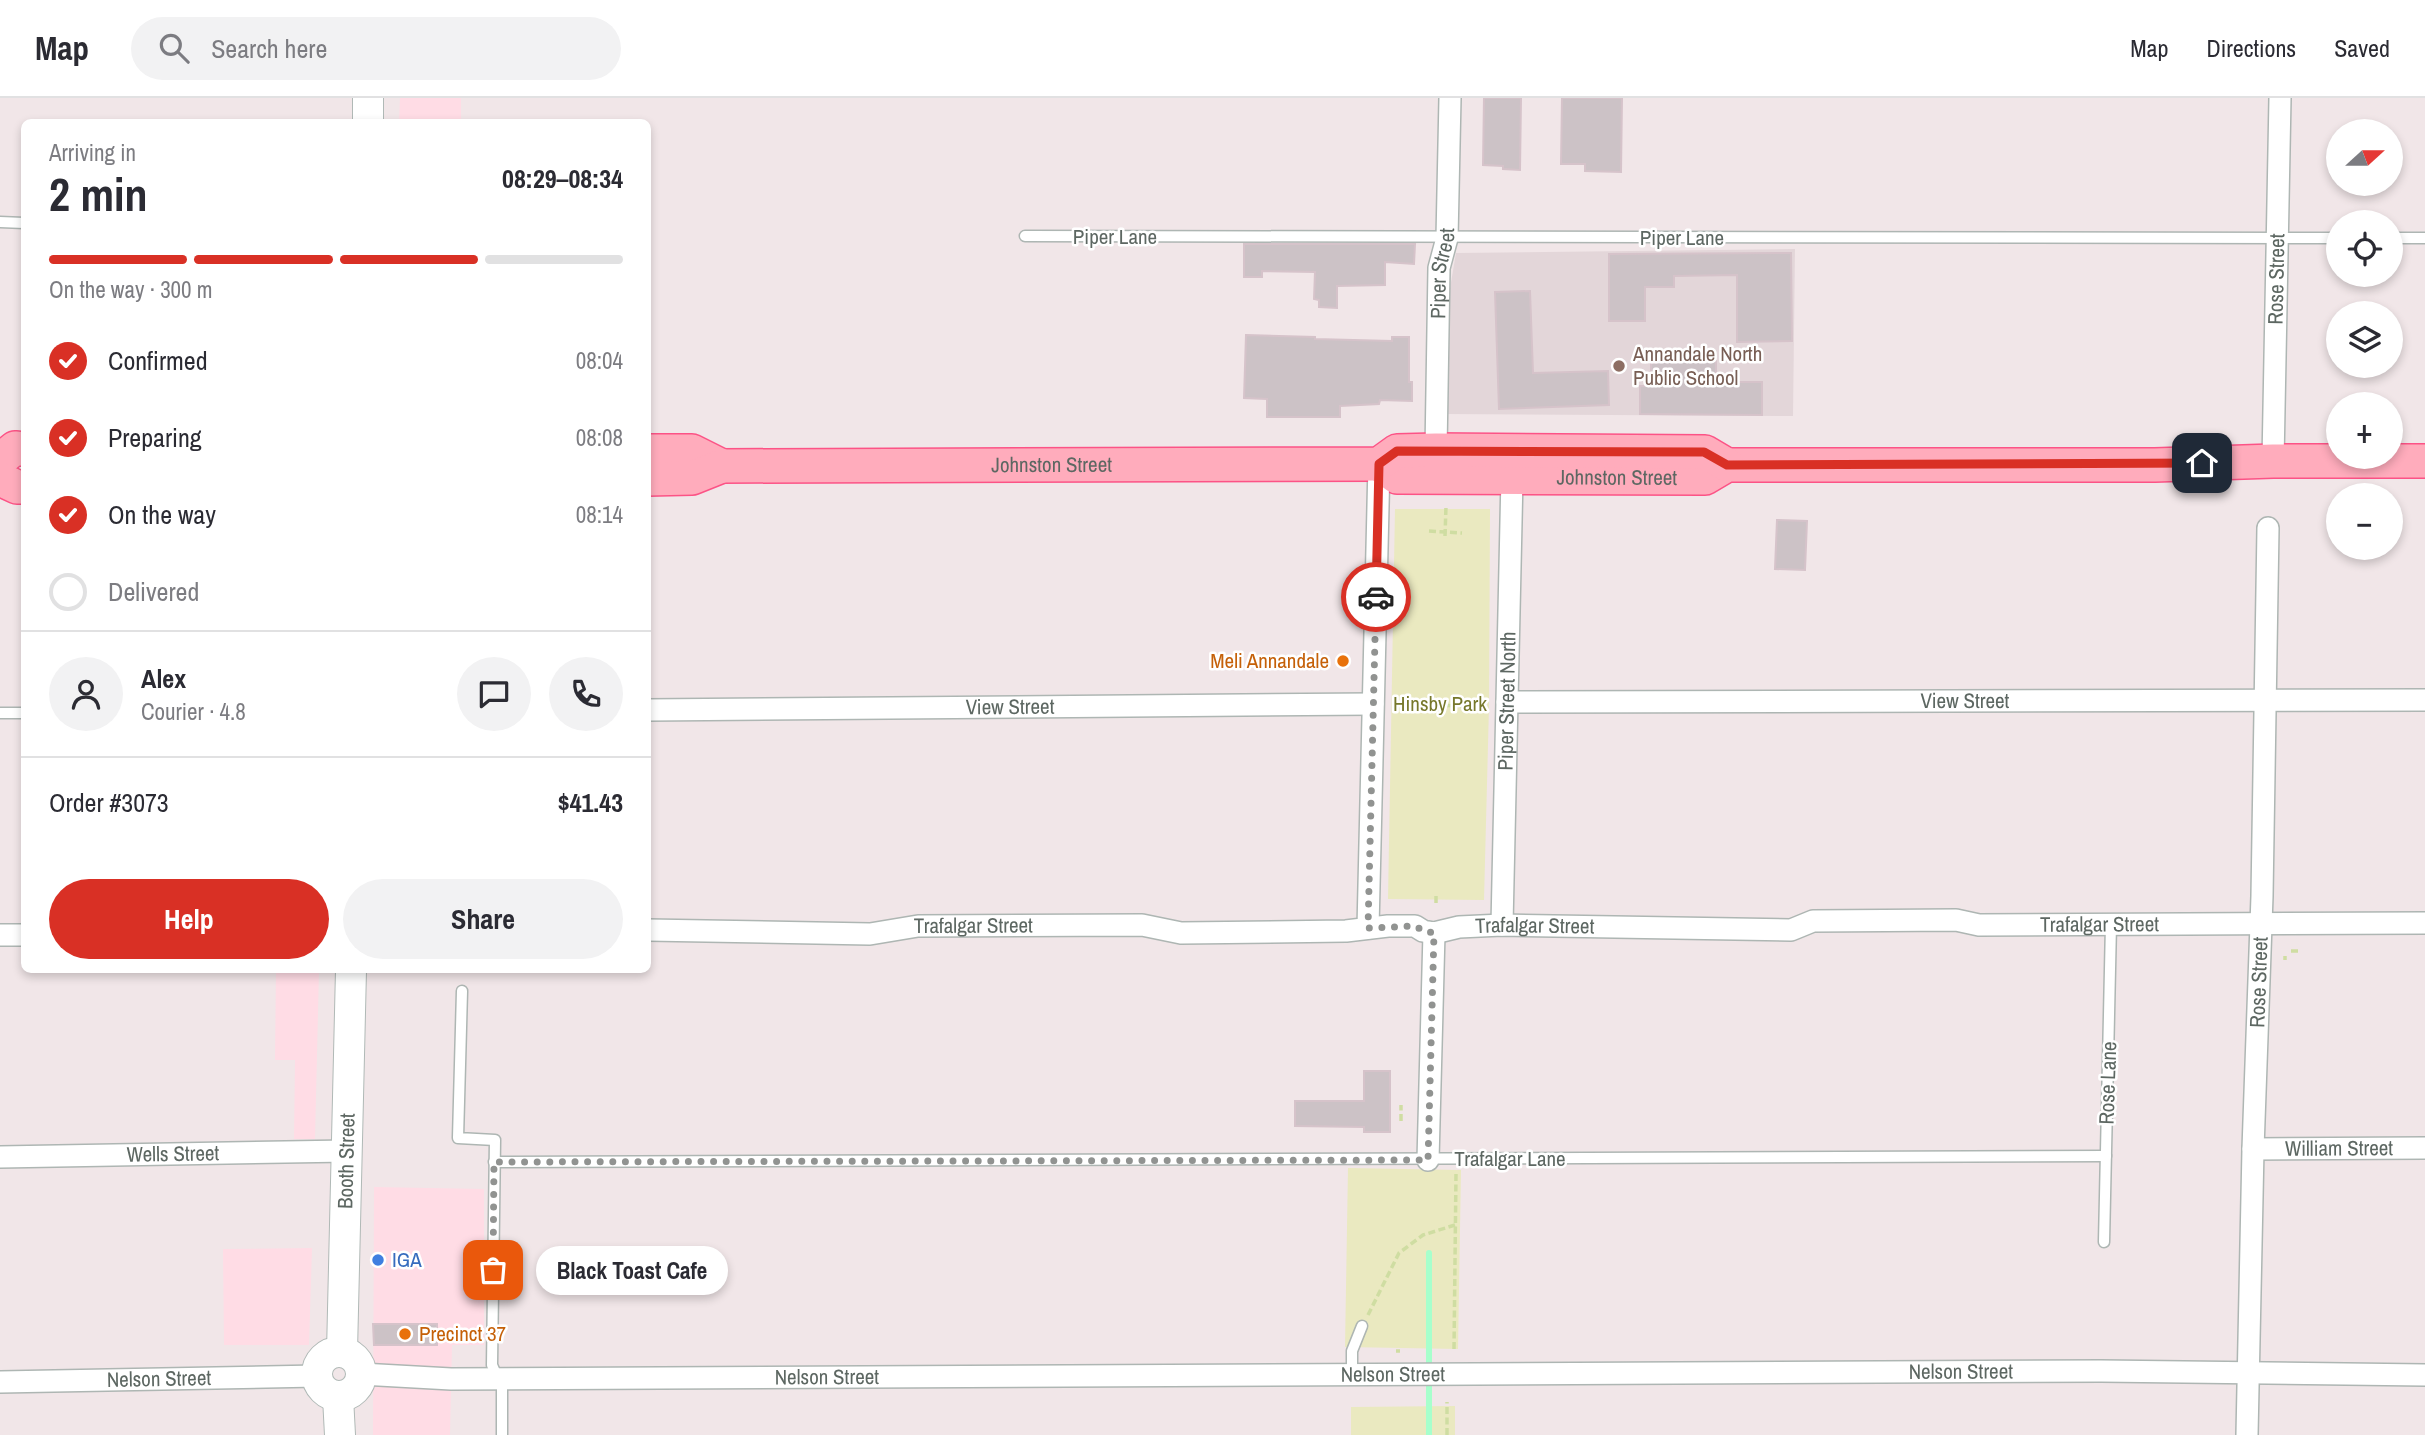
<!DOCTYPE html>
<meta charset="utf-8">
<style>
:root{--surface:#fff;--page:#f2f2f3;--text:#2b2b33;--muted:#7c7c81;--line:#e1e1e2;--accent:#d93025}
body{margin:0;font-family:"Archivo Narrow",sans-serif;background:var(--page);color:var(--text);height:100vh;display:flex;flex-direction:column;font-size:26px;white-space:nowrap}
*{box-sizing:border-box;margin:0}
p{font-size:23px;color:var(--muted)}
.icon{flex:none;width:38px;height:38px;fill:none;stroke:currentColor;stroke-width:2;stroke-linecap:round;stroke-linejoin:round}
.map{position:relative;flex:1;overflow:hidden}
.details{position:absolute;left:21px;top:21px;width:630px;height:854px;display:flex;flex-direction:column;background:var(--surface);border-radius:10px;box-shadow:0 4px 10px #0003}
.details>*{flex:none}
.needle{width:46px;rotate:69deg}
.buttons{position:absolute;left:2326px;top:21px;display:grid;gap:14px}
.buttons a{display:grid;place-items:center;width:77px;height:77px;border-radius:50%;background:var(--surface);box-shadow:0 4px 10px #0003;font-size:35px}
.pin{position:absolute;display:grid;place-items:center;width:60px;height:60px;color:#fff;margin:-30px;border-radius:14px;box-shadow:0 4px 10px #0006}
.courier{position:absolute;display:grid;place-items:center;width:70px;height:70px;margin:-35px;border:5px solid #d93025;border-radius:50%;background:#fff;color:#222;box-shadow:0 2px 9px #0007}
.bubble{position:absolute;height:49px;border-radius:24px;background:var(--surface);box-shadow:0 4px 10px #0003;font-size:23px;font-weight:700;line-height:49px;text-align:center}
.summary em{font-style:normal;font-weight:700}
.summary div{display:flex;flex-direction:column-reverse}
.summary{display:flex;align-items:center;justify-content:space-between;height:119px;padding:0 28px}
h1{font-size:46px;font-weight:700;line-height:52px}
.bar{display:grid;grid-template-columns:repeat(4,1fr);gap:10px 7px;align-content:center;height:84px;padding:0 28px}
.bar i{height:9px;border-radius:5px;background:var(--line)}
.bar .selected{background:var(--accent)}
.bar p{grid-column:span 4}
.line{display:flex;align-items:center;gap:18px;padding:0 28px;border-top:2px solid var(--line)}
.line div{flex:1}
.round{display:grid;place-items:center;flex:none;width:74px;height:74px;border-radius:37px;background:var(--page)}
ol{padding:0 28px;list-style:none}
li{display:flex;align-items:center;gap:21px;height:77px}
li p{margin-inline-start:auto}
li .icon{padding:7px;border-radius:50%;background:var(--accent);color:#fff;stroke-width:4}
li:last-child{color:var(--muted)}
li i{width:38px;height:38px;border:4px solid var(--line);border-radius:50%}
.cta{display:flex;gap:14px;margin-top:auto;padding:14px 28px}
.cta a{flex:1;height:80px;border-radius:42px;background:var(--accent);color:#fff;font-size:28px;font-weight:700;line-height:80px;text-align:center}
.cta a+a{background:var(--page);color:var(--text)}
header{display:flex;align-items:center;gap:42px;box-sizing:border-box;height:98px;padding:0 35px;background:var(--surface);border-bottom:2px solid var(--line)}
header strong{font-size:33px}
nav{display:flex;gap:38px;margin-inline-start:auto;font-size:24px}
.search{width:490px;height:63px;background:var(--page);display:flex;align-items:center;gap:18px;box-sizing:border-box;padding:0 24px;border-radius:38px;color:var(--muted);font-size:26px}
.map>svg:first-child{display:block}
.commercial{fill:#ffdce5}
.education{fill:#e3d6d9}
.green{fill:#eae9c0}
.lines{fill:none;stroke-linecap:round;stroke-linejoin:round}
.stream{stroke:#a7ffcc;stroke-width:6}
.building{fill:#ccc2c6;stroke:#d6c3ca;stroke-width:2}
.service-casing{stroke:#aeb6b3;stroke-width:13}
.minor-casing{stroke:#aeb6b3;stroke-width:24}
.secondary-casing{stroke:#b0b9b6;stroke-width:32}
.primary-casing{stroke:#fc5386;stroke-width:36}
.path{stroke:#cfdda2;stroke-width:3.5;stroke-dasharray:7 3.5;stroke-linecap:butt}
.service{stroke:#fff;stroke-width:10}
.minor{stroke:#fff;stroke-width:21}
.secondary{stroke:#fff;stroke-width:30}
.primary{stroke:#ffacbc;stroke-width:33}
.done{stroke:#919391;stroke-width:7;stroke-dasharray:0 12.6}
.route{stroke:#d93025;stroke-width:9}
.education-dot{fill:#8d6e63;stroke:#fff;stroke-width:2.5}
.food-dot{fill:#e8710a;stroke:#fff;stroke-width:2.5}
.shop-dot{fill:#3f7fe0;stroke:#fff;stroke-width:2.5}
.labels{text-anchor:middle;stroke-width:5;stroke-linejoin:round;paint-order:stroke}
.street-label{font-size:21px;fill:#5d6762;stroke:#fff}
.education-label{font-size:21px;fill:#785e54;stroke:#fff;text-anchor:start}
.food-label{font-size:21px;fill:#c56008;stroke:#fff;text-anchor:end}
.park-label{font-size:21px;fill:#77782b;stroke:#fff}
.shop-label{font-size:21px;fill:#366cbe;stroke:#fff;text-anchor:start}
</style>
<header>
<strong>Map</strong>
<div class="search"><svg class="icon" aria-label="search" viewBox="0 0 24 24"><circle cx="10" cy="10" r="6"/><path d="M15 15l6 6"/></svg>Search here</div>
<nav><a>Map</a><a>Directions</a><a>Saved</a></nav>
</header>
<div class="map">
<svg width="2425" height="1337" viewBox="0 0 2425 1337">
<rect width="100%" height="100%" fill="#f1e6e8"/>
<g class="commercial">
<path d="M400 0H461V24H399Z"/>
<path d="M276 872H319L315 1041H294L295 962H275Z"/>
<path d="M374 1089 484 1091V1247H452L450 1337H373Z"/>
<path d="M312 1150 309 1247H224L223 1151Z"/>
</g>
<path class="education" d="M1795 151 1793 318 1444 316 1445 220 1456 155Z"/>
<g class="green">
<path d="M1395 411H1490L1489 608 1484 802 1388 801Z"/>
<path d="M1348 1070 1461 1072 1458 1251 1345 1249Z"/>
<path d="M1455 1308V1337H1351V1309Z"/>
</g>
<g class="lines">
<path class="stream" d="M1429 1337V1155"/>
</g>
<g class="building">
<path d="M1484 0H1521L1520 72 1503 71V68L1483 67Z"/>
<path d="M1562 0H1622L1621 74 1585 73V66H1561Z"/>
<path d="M1244 146H1415L1414 166 1385 164V187L1337 188V210L1319 209V202L1314 201 1315 174 1262 173V179H1244Z"/>
<path d="M1791 155 1792 243 1737 244V177L1674 178V189H1645V223H1609V156Z"/>
<path d="M1530 193 1533 275 1608 273 1609 307 1499 311 1495 194Z"/>
<path d="M1246 237 1315 239V241L1392 243V239H1409V284H1412V303L1380 302 1379 306 1340 308V319H1267V301L1244 300Z"/>
<path d="M1656 254H1687V263H1716V280H1721V284H1762V317L1640 316V288H1651V265H1656Z"/>
<path d="M1777 422 1807 423 1805 472 1775 471Z"/>
<path d="M1364 973H1390V1034H1364V1029L1295 1028V1003H1364Z"/>
<path d="M373 1226H437V1247H374Z"/>
</g>
<g class="lines">
<defs>
<g id="service">
<path d="M0 124 24 125"/>
<path d="M1025 138 2338 140"/>
<path d="M2390 140H2425"/>
<path d="M0 615H24"/>
<path d="M462 893 458 1040 495 1042 492 1267 502 1290V1337"/>
<path d="M494 1064 2106 1058"/>
<path d="M2104 1144 2111 826"/>
<path d="M1352 1275V1253L1362 1228"/>
</g>
<g id="minor">
<path id="s1" d="M1436 352 1439 170 1447 140 1450 0"/>
<path id="s2" d="M2273 363 2280 0"/>
<path id="s3" d="M1507 604 2425 602"/>
<path id="s4" d="M648 612 1373 606"/>
<path id="s5" d="M1502 827 1512 379"/>
<path d="M1368 830 1379 366"/>
<path id="s6" d="M648 832 870 836 918 828 1142 827 1181 835 1346 833 1388 828H1415L1423 833 1434 835 1459 829 1502 827 1791 832 1813 823 1956 822 1979 827 2425 825"/>
<path d="M0 837H24"/>
<path id="s7" d="M2253 1051 2425 1050"/>
<path id="s8" d="M0 1059 348 1053"/>
<path d="M1428 1062 1434 835"/>
<path id="s9" d="M361 1276 451 1281 2101 1273 2425 1277"/>
<path id="s10" d="M0 1284 317 1278"/>
<path id="s11" d="M2247 1337 2253 1051 2262 798 2268 430"/>
</g>
<g id="secondary">
<path d="M368 24V0"/>
<circle cx="339" cy="1276" r="22"/>
<path id="s12" d="M342 1254 351 872"/>
<path d="M338 1299 340 1337"/>
</g>
<g id="primary">
<path d="M648 353H692L722 368"/>
<path d="M0 362 15 350 24 351"/>
<path id="s13" d="M1379 366 1397 379 1705 380 1727 367H2155L2273 363H2425"/>
<path d="M0 381 17 389H24"/>
<path id="s14" d="M648 381 692 380 722 368 1379 366 1397 353 1436 352 1705 354 1727 367"/>
</g>
</defs>
<use href="#service" class="service-casing"/>
<use href="#minor" class="minor-casing"/>
<use href="#secondary" class="secondary-casing"/>
<use href="#primary" class="primary-casing"/>
<g class="path">
<path d="M1429 433 1462 435"/>
<path d="M1445 438 1446 408"/>
<path d="M1394 607 1488 608"/>
<path d="M1436 805V797"/>
<path d="M2291 853H2298"/>
<path d="M2285 862V858"/>
<path d="M1401 1023V1007"/>
<path d="M1368 1217 1399 1155 1423 1137 1455 1127"/>
<path d="M1454 1251 1456 1075"/>
<path d="M1396 1253H1400"/>
<path d="M1447 1337V1304"/>
</g>
<use href="#service" class="service"/>
<use href="#minor" class="minor"/>
<use href="#secondary" class="secondary"/>
<use href="#primary" class="primary"/>
</g>
<g class="lines">
<path class="done" d="M493 1172 494 1064 1428 1062 1434 835 1423 833 1416 828 1368 830 1376 499"/>
<path class="route" d="M1376 499 1379 366 1397 353 1704 354 1727 367 2202 365"/>
</g>
<circle class="education-dot" cx="1619" cy="268" r="7"/>
<g class="food-dot">
<circle cx="1343" cy="563" r="7"/>
<circle cx="405" cy="1236" r="7"/>
</g>
<circle class="shop-dot" cx="378" cy="1162" r="7"/>
<g class="labels">
<g class="street-label">
<text x="1115" y="146">Piper Lane</text>
<text x="1682" y="147">Piper Lane</text>
<text dy="7" stroke="none"><textPath href="#s1" startOffset="177">Piper Street</textPath></text>
<text dy="7" stroke="none"><textPath href="#s2" startOffset="182">Rose Street</textPath></text>
<text dy="7" stroke="none"><textPath href="#s14" startOffset="406">Johnston Street</textPath></text>
<text dy="7" stroke="none"><textPath href="#s13" startOffset="242">Johnston Street</textPath></text>
<text dy="7" stroke="none"><textPath href="#s5" startOffset="224">Piper Street North</textPath></text>
<text dy="7" stroke="none"><textPath href="#s3" startOffset="458">View Street</textPath></text>
<text dy="7" stroke="none"><textPath href="#s4" startOffset="362">View Street</textPath></text>
<text dy="7" stroke="none"><textPath href="#s6" startOffset="1458">Trafalgar Street</textPath></text>
<text dy="7" stroke="none"><textPath href="#s6" startOffset="326">Trafalgar Street</textPath></text>
<text dy="7" stroke="none"><textPath href="#s6" startOffset="891">Trafalgar Street</textPath></text>
<text dy="7" stroke="none"><textPath href="#s11" startOffset="453">Rose Street</textPath></text>
<text transform="translate(2108 985) rotate(-88)" y="7">Rose Lane</text>
<text dy="7" stroke="none"><textPath href="#s7" startOffset="86">William Street</textPath></text>
<text dy="7" stroke="none"><textPath href="#s8" startOffset="173">Wells Street</textPath></text>
<text x="1510" y="1068">Trafalgar Lane</text>
<text dy="7" stroke="none"><textPath href="#s12" startOffset="191">Booth Street</textPath></text>
<text dy="7" stroke="none"><textPath href="#s9" startOffset="1600">Nelson Street</textPath></text>
<text dy="7" stroke="none"><textPath href="#s9" startOffset="1032">Nelson Street</textPath></text>
<text dy="7" stroke="none"><textPath href="#s9" startOffset="466">Nelson Street</textPath></text>
<text dy="7" stroke="none"><textPath href="#s10" startOffset="159">Nelson Street</textPath></text>
</g>
<g class="education-label">
<text x="1633" y="263">Annandale North<tspan x="1633" dy="24">Public School</tspan></text>
</g>
<g class="food-label">
<text x="1329" y="570">Meli Annandale</text>
<text x="419" y="1243" text-anchor="start">Precinct 37</text>
</g>
<g class="park-label">
<text x="1440" y="613">Hinsby Park</text>
</g>
<g class="shop-label">
<text x="392" y="1169">IGA</text>
</g>
</g>
</svg>
<div class="buttons">
<a><svg class="needle" viewBox="-14 -14 28 28"><path d="M0-13l5 13h-10z" fill="#e53935"/><path d="M0 13l5-13h-10z" fill="#7c7c81"/></svg></a>
<a><svg class="icon" aria-label="locate" viewBox="0 0 24 24"><circle cx="12" cy="12" r="6"/><path d="M12 2v4M12 18v4M2 12h4M18 12h4"/></svg></a>
<a><svg class="icon" aria-label="layers" viewBox="0 0 24 24"><path d="M12 4l9 5-9 5-9-5zM3 14l9 5 9-5"/></svg></a>
<a>+</a>
<a>−</a>
</div>
<div class="pin" style="left:493px;top:1172px;background:#ea580c"><svg class="icon" aria-label="bag" viewBox="0 0 24 24"><path d="M5 8h14l-1 12H6zM9 8a3 3 0 0 1 6 0"/></svg></div>
<div class="pin" style="left:2202px;top:365px;background:#1f2937"><svg class="icon" aria-label="home" viewBox="0 0 24 24"><path d="M3 11l9-7 9 7M6 9v11h12V9"/></svg></div>
<div class="courier" style="left:1376px;top:499px"><svg class="icon" aria-label="car" viewBox="0 0 24 24"><path d="M5 17H2v-5l4-1 3-4h7l3 4 3 1v5h-3M9 17h6M6 11h13"/><circle cx="7" cy="17" r="2"/><circle cx="17" cy="17" r="2"/></svg></div>
<div class="bubble" style="left:536px;top:1148px;width:192px">Black Toast Cafe</div>
<section class="details">
<div class="summary"><div><h1>2 min</h1><p>Arriving in</p></div><em>08:29–08:34</em></div>
<div class="bar"><i class="selected"></i><i class="selected"></i><i class="selected"></i><i></i><p>On the way · 300 m</p></div>
<ol>
<li><svg class="icon" aria-label="check" viewBox="0 0 24 24"><path d="M5 12l5 5 9-10"/></svg>Confirmed<p>08:04</p></li>
<li><svg class="icon" aria-label="check" viewBox="0 0 24 24"><path d="M5 12l5 5 9-10"/></svg>Preparing<p>08:08</p></li>
<li><svg class="icon" aria-label="check" viewBox="0 0 24 24"><path d="M5 12l5 5 9-10"/></svg>On the way<p>08:14</p></li>
<li><i></i>Delivered</li>
</ol>
<div class="line" style="height:126px"><a class="round"><svg class="icon" aria-label="person" viewBox="0 0 24 24"><circle cx="12" cy="8" r="4"/><path d="M4 21q1-7 8-7t8 7"/></svg></a><div><b>Alex</b><p>Courier · 4.8</p></div><a class="round"><svg class="icon" aria-label="chat" viewBox="0 0 24 24"><path d="M4 5h16v11H9l-5 4z"/></svg></a><a class="round"><svg class="icon" aria-label="phone" viewBox="0 0 24 24"><path d="M5 4h4l2 5-3 2q2 4 5 5l2-3 5 2v4C11 20 4 13 5 4z"/></svg></a></div>
<div class="line" style="height:91px"><div>Order #3073</div><b>$41.43</b></div>
<div class="cta"><a>Help</a><a>Share</a></div>
</section>
</div>
